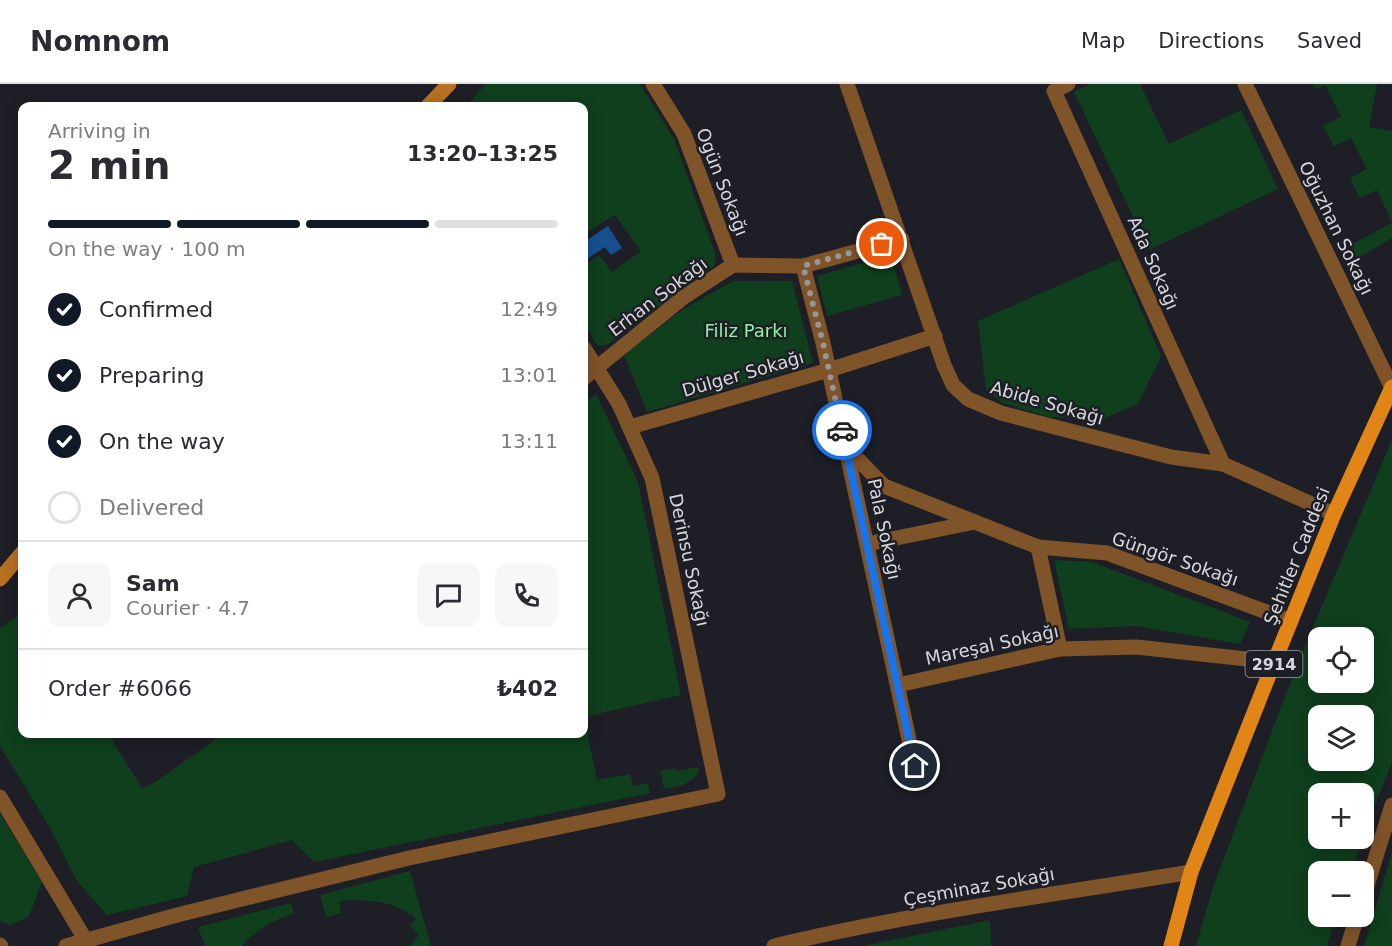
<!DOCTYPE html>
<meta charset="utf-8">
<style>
:root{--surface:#fff;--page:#f7f7f7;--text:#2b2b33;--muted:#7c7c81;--line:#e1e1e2;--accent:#111827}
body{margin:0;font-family:"DejaVu Sans",sans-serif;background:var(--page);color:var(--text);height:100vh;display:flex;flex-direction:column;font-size:22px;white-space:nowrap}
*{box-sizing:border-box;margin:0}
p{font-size:20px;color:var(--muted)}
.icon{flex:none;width:33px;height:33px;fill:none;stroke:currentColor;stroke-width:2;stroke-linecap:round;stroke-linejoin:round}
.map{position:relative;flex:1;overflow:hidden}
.sheet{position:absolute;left:18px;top:18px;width:570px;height:636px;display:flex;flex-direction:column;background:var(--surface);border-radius:12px;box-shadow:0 3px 15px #0003}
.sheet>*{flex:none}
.controls{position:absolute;left:1308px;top:543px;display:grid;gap:12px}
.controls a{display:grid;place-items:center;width:66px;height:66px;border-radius:12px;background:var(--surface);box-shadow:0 3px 15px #0003;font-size:30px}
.pin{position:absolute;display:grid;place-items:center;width:51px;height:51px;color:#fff;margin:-26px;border:3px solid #fff;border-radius:50%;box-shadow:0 2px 6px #0007}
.courier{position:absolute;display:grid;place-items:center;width:60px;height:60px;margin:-30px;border:4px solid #1a73e8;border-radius:50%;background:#fff;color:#222;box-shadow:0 2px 8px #0007}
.headline em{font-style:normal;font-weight:600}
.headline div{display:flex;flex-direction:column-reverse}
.headline{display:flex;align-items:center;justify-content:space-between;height:102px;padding:0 30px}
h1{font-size:39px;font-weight:600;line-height:45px}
.bar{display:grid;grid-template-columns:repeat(4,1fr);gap:9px 6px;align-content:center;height:72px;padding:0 30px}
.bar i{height:8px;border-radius:4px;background:var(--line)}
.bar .on{background:var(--accent)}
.bar p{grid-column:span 4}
.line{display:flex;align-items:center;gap:15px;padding:0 30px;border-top:2px solid var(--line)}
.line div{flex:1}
.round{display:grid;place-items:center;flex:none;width:63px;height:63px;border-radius:12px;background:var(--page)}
ol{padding:0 30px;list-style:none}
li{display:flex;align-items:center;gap:18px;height:66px}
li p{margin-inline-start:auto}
li .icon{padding:6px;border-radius:50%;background:var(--accent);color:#fff;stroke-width:4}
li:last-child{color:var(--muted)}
li i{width:33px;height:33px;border:3px solid var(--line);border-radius:50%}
header{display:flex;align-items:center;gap:36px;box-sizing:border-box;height:84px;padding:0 30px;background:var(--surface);border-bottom:2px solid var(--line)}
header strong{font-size:28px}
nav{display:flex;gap:33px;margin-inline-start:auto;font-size:21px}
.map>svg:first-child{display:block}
.green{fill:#0f3f1d;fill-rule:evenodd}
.water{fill:#165091}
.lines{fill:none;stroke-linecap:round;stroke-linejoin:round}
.street{stroke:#805429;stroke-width:15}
.secondary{stroke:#b77024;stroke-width:15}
.primary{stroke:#e18616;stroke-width:15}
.done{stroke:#96979d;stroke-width:6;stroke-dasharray:0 10.8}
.route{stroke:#1a73e8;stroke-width:8}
.labels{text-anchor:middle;stroke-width:5;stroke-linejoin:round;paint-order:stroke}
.shield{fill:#1e1f26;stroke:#a0a0a6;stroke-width:1.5}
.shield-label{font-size:16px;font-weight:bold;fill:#d7d7dd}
.street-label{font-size:18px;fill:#d7d7dd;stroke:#1e1f26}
.park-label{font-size:18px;fill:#8af5a2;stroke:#1e1f26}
</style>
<header>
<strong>Nomnom</strong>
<nav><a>Map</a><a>Directions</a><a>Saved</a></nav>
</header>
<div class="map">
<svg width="1392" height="862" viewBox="0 0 1392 862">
<rect width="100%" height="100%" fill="#1e1f26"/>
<g class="green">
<path d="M486 0H640L674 55 716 172 714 182 607 261 598 262 584 240V182L599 171 612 188 641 167 615 131 584 150V22H466Z"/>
<path d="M1091 0H1140L1169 60 1241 26 1278 105 1149 166 1074 8Z"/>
<path d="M1313 0H1377L1369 43 1392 47V138L1377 106 1360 114 1350 94 1367 85 1351 54 1334 62 1323 42 1341 33 1325 1 1316 5Z"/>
<path d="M1392 139V154L1350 179 1343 165Z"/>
<path d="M891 171 902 211 827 232 817 192Z"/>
<path d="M1119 175 1161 272 1138 320 1103 335 1049 333 1002 319 986 305 978 237Z"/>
<path d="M733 197H792L813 279 647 328 624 271 682 226Z"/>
<path d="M596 310 638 398 681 611 584 633 597 696 630 690 633 702 648 699 650 709 314 778 292 756 194 783 187 812 107 831 77 797 49 742 0 662V544L22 528V650H108L142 704 154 699 223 650H584V318Z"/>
<path d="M1392 356V678L1364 749V710H1318V754L1362 755 1351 787 1318 788V832L1336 833 1327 862H1196L1213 803 1299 576ZM1318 554H1364V598H1318ZM1318 632H1364V676H1318Z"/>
<path d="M1054 476 1092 478 1250 538 1240 560 1136 542 1069 545Z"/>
<path d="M698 683 699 687C691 701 679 702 664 705L660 687 676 684 677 687Z"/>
<path d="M0 730 42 798 29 832 11 841 0 837Z"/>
<path d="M1392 768V862H1364Z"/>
<path d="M410 787 431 862H410L419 851 410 842 416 835C395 816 365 815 339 817L341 829 326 833 320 811Z"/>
<path d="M291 819 294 829C275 836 255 845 242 862H205L198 843Z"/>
<path d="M990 836 991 862H863Z"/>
</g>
<path class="water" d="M608 142 622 164 611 171 605 163 584 177V158Z"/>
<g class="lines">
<g class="street">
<path d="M653 0 684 50 733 181"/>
<path d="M847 0 944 281 953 301 968 315 1001 329 1171 373 1223 380 1334 430"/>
<path d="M1068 0 1054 7 1223 380"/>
<path d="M1245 0 1392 304"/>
<path d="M803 182 823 259 915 683"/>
<path d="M584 294 684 213 733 181 803 182 902 155"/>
<path d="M630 343 829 286 935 252"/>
<path d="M846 363 884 402 1038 463 1107 469 1291 537"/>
<path d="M867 460 975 438"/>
<path d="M1038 463 1060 565"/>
<path d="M898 601 1060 565 1136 563 1274 578"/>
<path d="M0 713 85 855"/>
<path d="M1364 811 1392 721"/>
<path d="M0 861 1 862"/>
<path d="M66 862 177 831 409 774 718 710 652 394 619 320 584 264"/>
<path d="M774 862C912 829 1052 811 1191 788"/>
<path d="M1348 862 1357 832"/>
</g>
<g class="secondary">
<path d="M428 22 449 0"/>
<path d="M0 495 22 469"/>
</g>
<path class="primary" d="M1171 862 1191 788 1265 601 1334 430 1392 303"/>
</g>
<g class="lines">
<path class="done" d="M842 346 823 259 803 182 882 160"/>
<path class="route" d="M842 346 915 682"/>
</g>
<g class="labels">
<rect class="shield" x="1245.5" y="567" width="57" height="26" rx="4.5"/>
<g class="shield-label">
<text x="1274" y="586">2914</text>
</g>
<g class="street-label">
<text transform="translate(722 98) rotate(69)" y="6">Ogün Sokağı</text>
<text transform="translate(1336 144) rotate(64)" y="6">Oğuzhan Sokağı</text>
<text transform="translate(1153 179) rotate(66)" y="6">Ada Sokağı</text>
<text transform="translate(658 213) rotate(-37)" y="6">Erhan Sokağı</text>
<text transform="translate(743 290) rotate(-16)" y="6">Dülger Sokağı</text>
<text transform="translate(1047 319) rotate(16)" y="6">Abide Sokağı</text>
<text transform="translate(884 445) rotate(78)" y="6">Pala Sokağı</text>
<text transform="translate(1297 472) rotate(-68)" y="6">Şehitler Caddesi</text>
<text transform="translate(1175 475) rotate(19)" y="6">Güngör Sokağı</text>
<text transform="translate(689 476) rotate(78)" y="6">Derinsu Sokağı</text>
<text transform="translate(992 561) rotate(-12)" y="6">Mareşal Sokağı</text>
<text transform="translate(979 803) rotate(-10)" y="6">Çeşminaz Sokağı</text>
</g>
<g class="park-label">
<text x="746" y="253">Filiz Parkı</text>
</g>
</g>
</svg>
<div class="controls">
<a><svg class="icon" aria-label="locate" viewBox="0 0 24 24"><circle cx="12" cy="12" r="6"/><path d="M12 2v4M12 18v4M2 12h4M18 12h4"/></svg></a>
<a><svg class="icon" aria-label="layers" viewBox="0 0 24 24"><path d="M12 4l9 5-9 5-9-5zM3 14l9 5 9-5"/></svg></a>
<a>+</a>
<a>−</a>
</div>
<div class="pin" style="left:882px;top:160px;background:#ea580c"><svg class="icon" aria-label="bag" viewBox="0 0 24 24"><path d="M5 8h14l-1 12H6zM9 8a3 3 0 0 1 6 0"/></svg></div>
<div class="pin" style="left:915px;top:682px;background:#1f2937"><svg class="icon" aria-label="home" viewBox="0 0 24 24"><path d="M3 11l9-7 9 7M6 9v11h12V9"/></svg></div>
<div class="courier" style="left:842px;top:346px"><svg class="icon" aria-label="car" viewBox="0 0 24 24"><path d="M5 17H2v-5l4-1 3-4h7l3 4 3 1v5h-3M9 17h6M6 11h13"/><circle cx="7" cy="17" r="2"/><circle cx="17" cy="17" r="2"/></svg></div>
<section class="sheet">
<div class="headline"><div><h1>2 min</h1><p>Arriving in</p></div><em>13:20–13:25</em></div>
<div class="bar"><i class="on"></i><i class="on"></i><i class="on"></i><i></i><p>On the way · 100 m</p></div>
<ol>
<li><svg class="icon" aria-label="check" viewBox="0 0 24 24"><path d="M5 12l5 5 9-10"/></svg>Confirmed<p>12:49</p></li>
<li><svg class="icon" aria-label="check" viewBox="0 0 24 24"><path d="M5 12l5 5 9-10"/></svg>Preparing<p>13:01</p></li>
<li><svg class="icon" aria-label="check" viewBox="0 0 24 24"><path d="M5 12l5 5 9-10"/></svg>On the way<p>13:11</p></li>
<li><i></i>Delivered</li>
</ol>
<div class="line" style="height:108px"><a class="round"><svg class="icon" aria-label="person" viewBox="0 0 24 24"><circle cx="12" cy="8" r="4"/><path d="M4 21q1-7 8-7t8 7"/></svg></a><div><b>Sam</b><p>Courier · 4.7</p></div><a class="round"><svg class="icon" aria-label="chat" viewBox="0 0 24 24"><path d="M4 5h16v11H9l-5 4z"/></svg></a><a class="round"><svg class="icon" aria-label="phone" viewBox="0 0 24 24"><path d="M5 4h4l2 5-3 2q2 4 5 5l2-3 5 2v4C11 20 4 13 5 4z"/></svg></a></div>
<div class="line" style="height:78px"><div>Order #6066</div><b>₺402</b></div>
</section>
</div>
